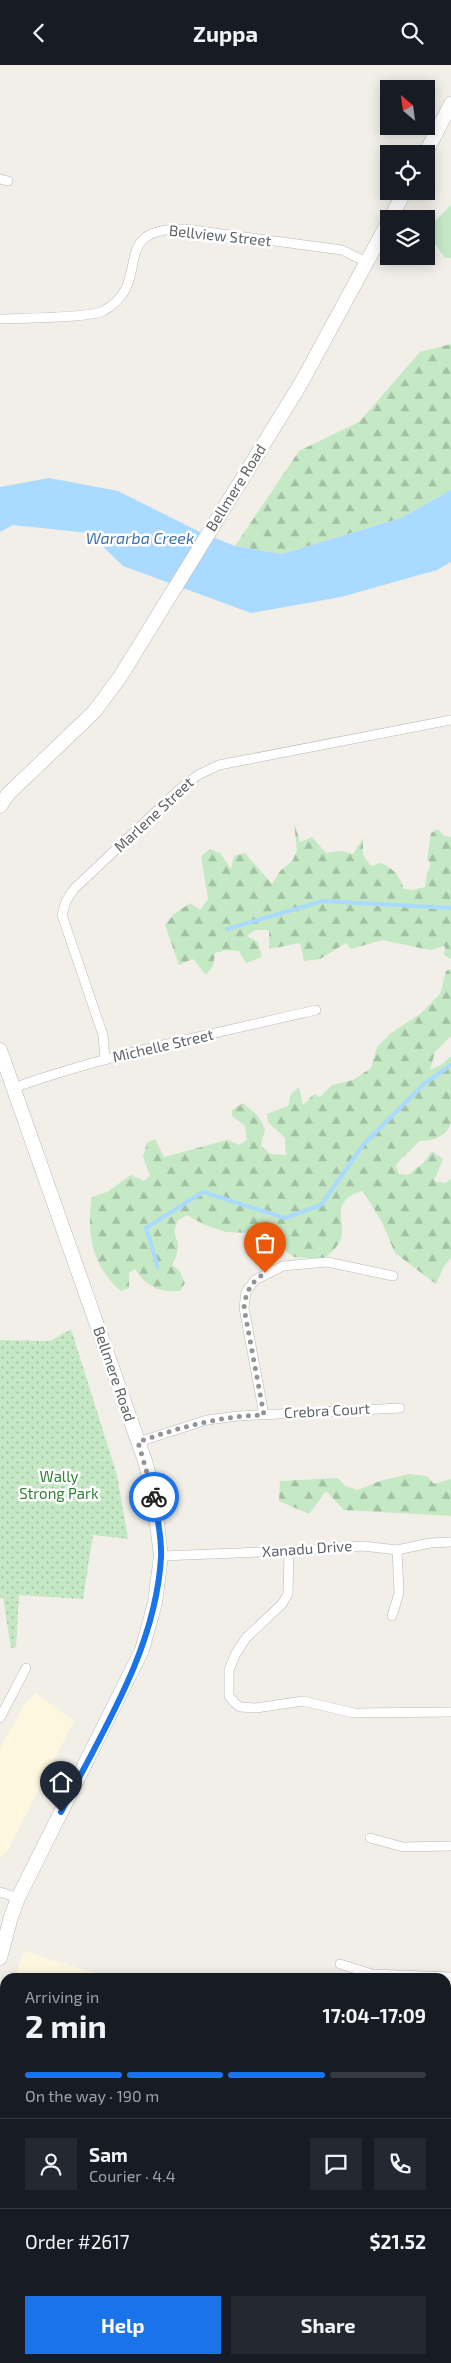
<!DOCTYPE html>
<meta charset="utf-8">
<style>
:root{--surface:#171b24;--page:#242831;--text:#f1f3f6;--muted:#9ea1a6;--line:#363941;--accent:#1a73e8}
body{margin:0;font-family:"Exo 2",sans-serif;background:var(--page);color:var(--text);height:100vh;display:flex;flex-direction:column;font-size:19px;white-space:nowrap}
*{box-sizing:border-box;margin:0}
p{font-size:16px;color:var(--muted)}
.icon{flex:none;width:28px;height:28px;fill:none;stroke:currentColor;stroke-width:2;stroke-linecap:round;stroke-linejoin:round}
.map{position:relative;flex:1;overflow:hidden}
.side{position:absolute;left:0px;top:1908px;width:451px;height:391px;display:flex;flex-direction:column;background:var(--surface);border-radius:15px 15px 0 0;box-shadow:0 2px 12px #0003}
.side>*{flex:none}
.needle{width:32px;rotate:331deg}
.fabs{position:absolute;left:380px;top:15px;display:grid;gap:10px}
.fabs a{display:grid;place-items:center;width:55px;height:55px;border-radius:0px;background:var(--surface);box-shadow:0 2px 12px #0003;font-size:25px}
.pin{position:absolute;display:grid;place-items:center;width:42px;height:42px;color:#fff;margin:-51px -21px;border-radius:50% 50% 50% 0;rotate:-45deg;box-shadow:0 0 5px #0007}
.pin .icon{rotate:45deg}
.courier{position:absolute;display:grid;place-items:center;width:50px;height:50px;margin:-25px;border:4px solid #1a73e8;border-radius:50%;background:#fff;color:#222;box-shadow:0 1px 6px #0007}
.overview em{font-style:normal;font-weight:700}
.overview div{display:flex;flex-direction:column-reverse}
.overview{display:flex;align-items:center;justify-content:space-between;height:85px;padding:0 25px}
h1{font-size:32px;font-weight:700;line-height:38px}
.bar{display:grid;grid-template-columns:repeat(4,1fr);gap:8px 5px;align-content:center;height:60px;padding:0 25px}
.bar i{height:6px;border-radius:4px;background:var(--line)}
.bar .selected{background:var(--accent)}
.bar p{grid-column:span 4}
.line{display:flex;align-items:center;gap:12px;padding:0 25px;border-top:1px solid var(--line)}
.line div{flex:1}
.round{display:grid;place-items:center;flex:none;width:52px;height:52px;border-radius:0px;background:var(--page)}
.primary-button{display:flex;gap:10px;margin-top:auto;padding:10px 25px}
.primary-button a{flex:1;height:58px;border-radius:0px;background:var(--accent);color:#fff;font-size:20px;font-weight:700;line-height:58px;text-align:center}
.primary-button a+a{background:var(--page);color:var(--text)}
header{display:flex;justify-content:space-between;align-items:center;height:65px;padding:0 25px;background:var(--surface);font-size:22px;font-weight:700}
.map>svg:first-child{display:block}
.commercial{fill:#fef7e0}
.grass{fill:url(#grass-dots)}
.forest{fill:url(#forest-firs)}
.pitch{fill:#c5e8c5}
.water{fill:#aadaff}
.lines{fill:none;stroke-linecap:round;stroke-linejoin:round}
.stream{stroke:#aadaff;stroke-width:4}
.street-casing{stroke:#b5b8bc;stroke-width:10}
.secondary-casing{stroke:#b6babf;stroke-width:15}
.street{stroke:#fff;stroke-width:9}
.secondary{stroke:#fff;stroke-width:14}
.done{stroke:#929495;stroke-width:5;stroke-dasharray:0 9}
.route{stroke:#1a73e8;stroke-width:6}
.labels{text-anchor:middle;stroke-width:5;stroke-linejoin:round;paint-order:stroke}
.street-label{font-size:15px;fill:#5f6368;stroke:#fff}
.park-label{font-size:15px;fill:#348238;stroke:#fff}
.water-label{font-size:16px;font-style:italic;fill:#4174aa;stroke:#fff}
</style>
<header><svg class="icon" aria-label="back" viewBox="0 0 24 24"><path d="M15 5l-7 7 7 7"/></svg>Zuppa<svg class="icon" aria-label="search" viewBox="0 0 24 24"><circle cx="10" cy="10" r="6"/><path d="M15 15l6 6"/></svg></header>
<div class="map">
<svg width="451" height="2298" viewBox="0 0 451 2298">
<defs>
<pattern id="grass-dots" width="8" height="8" patternUnits="userSpaceOnUse" patternTransform="scale(1.25)"><rect width="8" height="8" fill="#c5e8c5"/><path d="M2 2h.1M6 6h.1" fill="none" stroke="#a3c0a4" stroke-width="1.8" stroke-linecap="round"/></pattern>
<pattern id="forest-firs" width="22" height="20" patternUnits="userSpaceOnUse" patternTransform="scale(1.25)"><rect width="22" height="20" fill="#c5e8c5"/><path d="M5 1l3.5 6h-7zM16 11l3.5 6h-7z" fill="#a3c0a4"/></pattern>
</defs>
<rect width="100%" height="100%" fill="#f1efe8"/>
<g class="commercial">
<path d="M36 1628 74 1656 8 1785 0 1793V1683L24 1640Z"/>
<path d="M24 1886 107 1912H15Z"/>
<path d="M5 2079V2294H113L112 2298H0V2082Z"/>
</g>
<path class="grass" d="M71 1264 117 1410 128 1474 93 1470 83 1534 19 1530 16 1582 11 1583 3 1532 0 1534V1275L50 1276Z"/>
<g class="forest">
<path d="M451 279V425L401 453 282 489 235 481 299 386 359 357 420 287Z"/>
<path d="M294 757 300 777 312 772 326 788 341 786 353 789 363 773V790L371 801 381 798C394 804 399 810 404 824L413 825 425 822 427 808 431 799 427 794 431 768 438 764 444 771 451 772V894L444 890 445 881 430 885 382 875 351 884 346 878 320 894 304 896 300 878 269 884V865H255L247 871 258 877 262 892 246 898 239 886 226 885 215 888 213 901 206 910 193 894 179 900 165 860 174 849 190 838 200 845 208 834 201 791 210 784 220 788 231 804 234 791 245 788 272 819 280 806 293 795 297 785Z"/>
<path d="M451 904V971L435 987 430 1005 441 1000 451 991C451 1007 451 1045 451 1058 447 1072 431 1076 419 1076 412 1086 402 1090 396 1101L399 1109 408 1110 423 1098 432 1086 443 1094 434 1116 445 1118 451 1114V1193L444 1201 436 1219 395 1188 382 1157 363 1126C349 1129 339 1137 341 1153 341 1158 343 1164 342 1169 340 1180 332 1187 324 1194L294 1192 268 1173 250 1168 226 1167 205 1160 187 1150 178 1155C172 1169 175 1167 178 1179 179 1186 175 1194 172 1200L179 1205 185 1218 180 1226C159 1228 146 1221 135 1204L129 1208V1223L121 1226C92 1202 86 1167 92 1132L107 1127 131 1110 144 1116 150 1111 143 1092 147 1078 155 1074 164 1092 227 1075 240 1080 247 1075 245 1061 232 1051V1045L243 1038 258 1051 265 1064 261 1080 270 1089 286 1090 285 1073 268 1057 267 1049 288 1041 291 1029 299 1022 303 1040 314 1029 320 1032 332 1020 353 1015 371 1003 377 982 391 968 420 949 440 929 446 906Z"/>
<path d="M409 1409 427 1411 434 1419 451 1414V1451L344 1445 326 1426 309 1449 279 1436 280 1416 338 1413 345 1421 358 1425 380 1416Z"/>
</g>
<path class="pitch" d="M451 140V193H445L426 166Z"/>
<path class="water" d="M49 413 118 426 198 466 235 481 282 489 401 453 451 425V497L437 505 341 532 251 548 123 501 89 468 13 460 0 467V422Z"/>
<g class="lines">
<g class="stream">
<path d="M227 864 323 836 451 843"/>
<path d="M158 1202 146 1163 203 1127 285 1153 321 1140 363 1080 424 1019 451 1000"/>
</g>
<defs>
<g id="street">
<path d="M0 114 8 116"/>
<path d="M0 254C19 253 91 253 103 246 156 218 105 162 185 164L342 185 366 197"/>
<path d="M105 995 103 970 62 850 66 836 74 824 180 724 198 710 219 700 451 655"/>
<path d="M13 1023C111 988 214 969 316 945"/>
<path d="M264 1350 244 1243 246 1227 255 1215 283 1201 327 1197 393 1211"/>
<path d="M138 1377 207 1355 238 1351 400 1343"/>
<path d="M289 1486 288 1529 282 1539 246 1573 235 1590 229 1605V1631L235 1638 240 1642 256 1643 303 1636 354 1648 451 1647"/>
<path d="M161 1491 289 1486 363 1481 397 1485 430 1478 451 1477"/>
<path d="M392 1551 399 1528 397 1485"/>
<path d="M0 1653 26 1603"/>
<path d="M370 1773 403 1782 451 1781"/>
<path d="M0 1827 18 1833"/>
<path d="M340 1899 372 1909 451 1912"/>
<path d="M446 2050H451"/>
<path d="M446 2239H451"/>
<path d="M178 2298 180 2294"/>
<path d="M357 2298 358 2294"/>
</g>
<g id="secondary">
<path d="M425 89 451 39"/>
<path d="M390 154 405 126"/>
<path d="M0 741 8 729 94 647 120 612 300 320 389 156"/>
<path d="M0 985 145 1396 153 1426 161 1491 155 1538 142 1585 18 1833 11 1852 0 1893"/>
<path d="M0 2030 5 2032"/>
<path d="M0 2044 5 2046"/>
<path d="M0 2062 5 2060"/>
<path d="M446 2146H451"/>
</g>
</defs>
<use href="#street" class="street-casing"/>
<use href="#secondary" class="secondary-casing"/>
<use href="#street" class="street"/>
<use href="#secondary" class="secondary"/>
</g>
<g class="lines">
<path class="done" d="M154 1432 138 1377C180 1362 220 1351 264 1350L244 1243C246 1226 251 1217 265 1208"/>
<path class="route" d="M61 1747C102 1667 156 1584 161 1492 162 1473 157 1451 154 1432"/>
</g>
<g class="labels">
<g class="street-label">
<text transform="translate(220 171) rotate(6)" y="5">Bellview Street</text>
<text transform="translate(236 423) rotate(-58)" y="5">Bellmere Road</text>
<text transform="translate(154 750) rotate(-43)" y="5">Marlene Street</text>
<text transform="translate(163 981) rotate(-13)" y="5">Michelle Street</text>
<text transform="translate(114 1309) rotate(71)" y="5">Bellmere Road</text>
<text transform="translate(327 1346) rotate(-3)" y="5">Crebra Court</text>
<text transform="translate(307 1484) rotate(-4)" y="5">Xanadu Drive</text>
</g>
<g class="park-label">
<text x="59" y="1417">Wally<tspan x="59" dy="17">Strong Park</tspan></text>
</g>
<g class="water-label">
<text x="140" y="479">Wararba Creek</text>
</g>
</g>
</svg>
<div class="fabs">
<a><svg class="needle" viewBox="-14 -14 28 28"><path d="M0-13l5 13h-10z" fill="#e53935"/><path d="M0 13l5-13h-10z" fill="#9ea1a6"/></svg></a>
<a><svg class="icon" aria-label="locate" viewBox="0 0 24 24"><circle cx="12" cy="12" r="6"/><path d="M12 2v4M12 18v4M2 12h4M18 12h4"/></svg></a>
<a><svg class="icon" aria-label="layers" viewBox="0 0 24 24"><path d="M12 4l9 5-9 5-9-5zM3 14l9 5 9-5"/></svg></a>
</div>
<div class="pin" style="left:265px;top:1208px;background:#ea580c"><svg class="icon" aria-label="bag" viewBox="0 0 24 24"><path d="M5 8h14l-1 12H6zM9 8a3 3 0 0 1 6 0"/></svg></div>
<div class="pin" style="left:61px;top:1747px;background:#1f2937"><svg class="icon" aria-label="home" viewBox="0 0 24 24"><path d="M3 11l9-7 9 7M6 9v11h12V9"/></svg></div>
<div class="courier" style="left:154px;top:1432px"><svg class="icon" aria-label="bike" viewBox="0 0 24 24"><circle cx="6" cy="16" r="4"/><circle cx="18" cy="16" r="4"/><path d="M6 16l4-8h5l3 8M10 8l3 8H6M13 5h3"/></svg></div>
<section class="side">
<div class="overview"><div><h1>2 min</h1><p>Arriving in</p></div><em>17:04–17:09</em></div>
<div class="bar"><i class="selected"></i><i class="selected"></i><i class="selected"></i><i></i><p>On the way · 190 m</p></div>
<div class="line" style="height:90px"><a class="round"><svg class="icon" aria-label="person" viewBox="0 0 24 24"><circle cx="12" cy="8" r="4"/><path d="M4 21q1-7 8-7t8 7"/></svg></a><div><b>Sam</b><p>Courier · 4.4</p></div><a class="round"><svg class="icon" aria-label="chat" viewBox="0 0 24 24"><path d="M4 5h16v11H9l-5 4z"/></svg></a><a class="round"><svg class="icon" aria-label="phone" viewBox="0 0 24 24"><path d="M5 4h4l2 5-3 2q2 4 5 5l2-3 5 2v4C11 20 4 13 5 4z"/></svg></a></div>
<div class="line" style="height:65px"><div>Order #2617</div><b>$21.52</b></div>
<div class="primary-button"><a>Help</a><a>Share</a></div>
</section>
</div>
